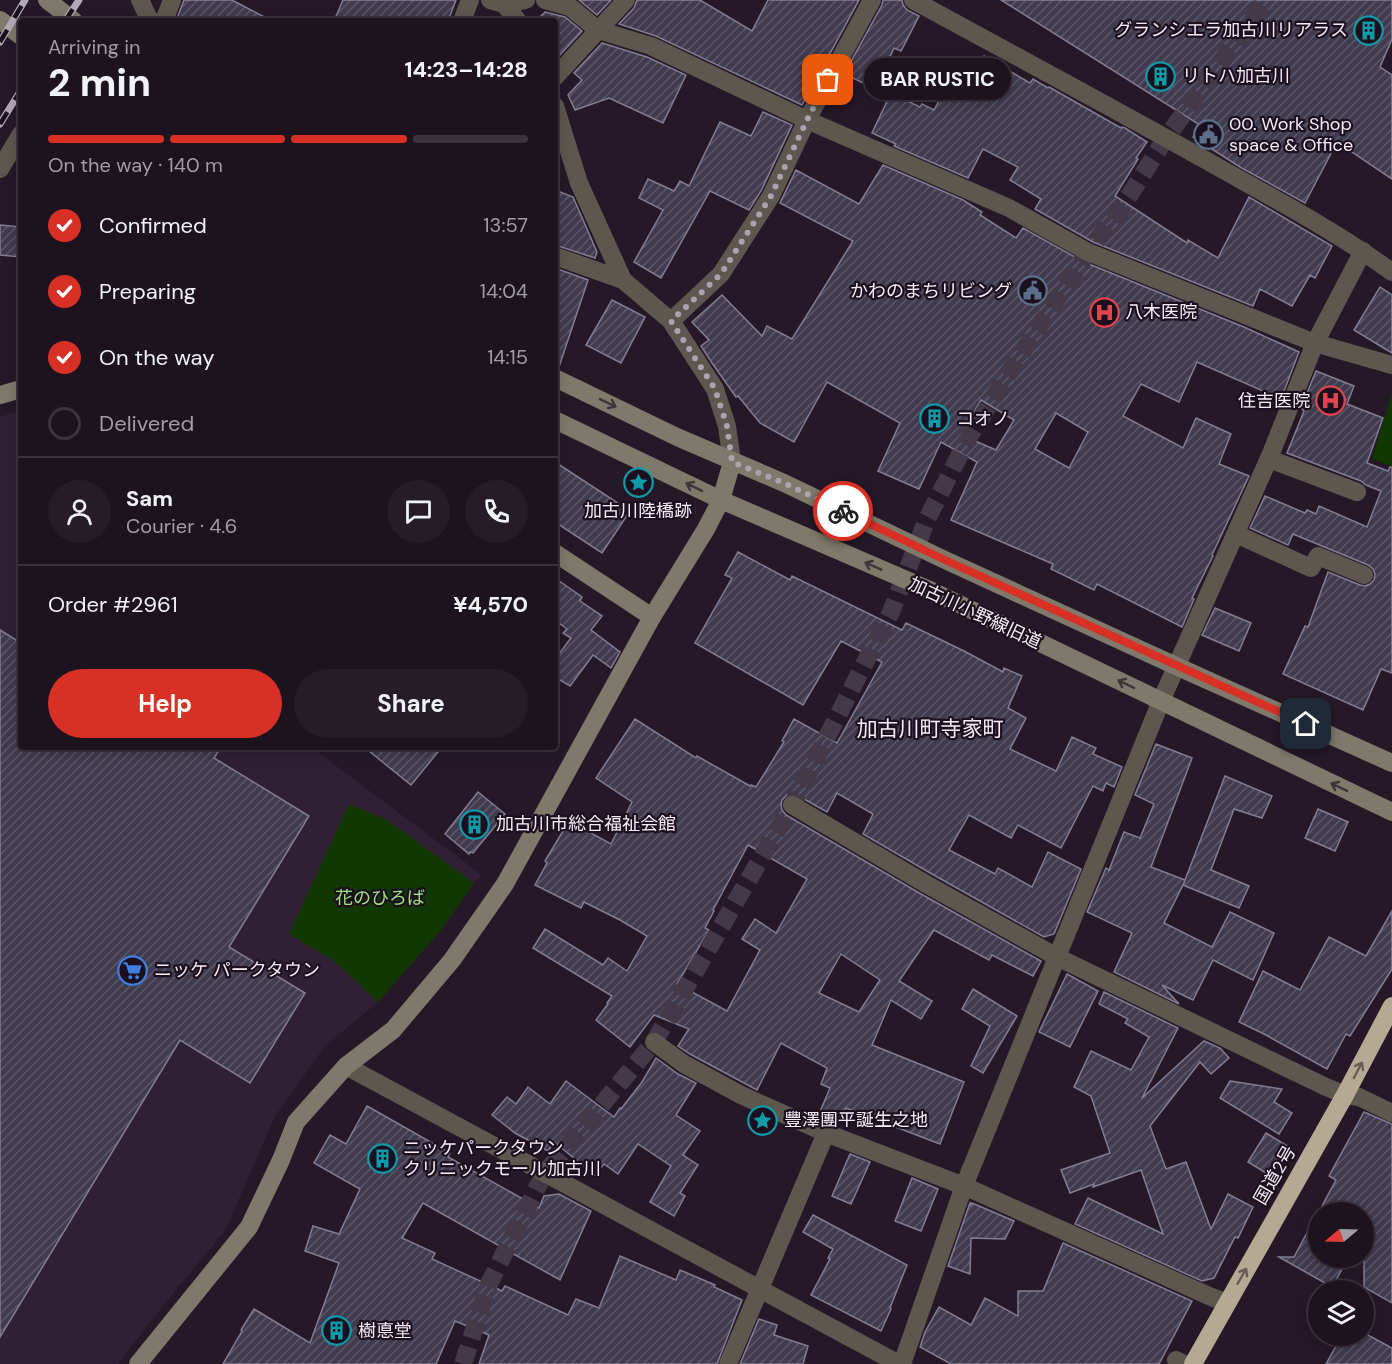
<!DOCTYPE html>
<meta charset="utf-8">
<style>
:root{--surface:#1c131e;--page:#251c27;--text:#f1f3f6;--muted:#a09ea4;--line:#3a323c;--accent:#d93025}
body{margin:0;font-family:"DM Sans","Noto Sans JP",sans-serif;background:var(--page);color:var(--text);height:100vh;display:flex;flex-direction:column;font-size:22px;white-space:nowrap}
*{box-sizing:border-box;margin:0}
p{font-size:20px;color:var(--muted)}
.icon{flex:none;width:33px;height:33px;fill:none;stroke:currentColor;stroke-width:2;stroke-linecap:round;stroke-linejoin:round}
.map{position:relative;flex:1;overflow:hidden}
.drawer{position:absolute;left:18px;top:18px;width:540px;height:732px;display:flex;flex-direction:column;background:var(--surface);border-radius:6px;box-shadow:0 3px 15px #0003,0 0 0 2px var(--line)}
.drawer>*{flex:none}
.needle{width:39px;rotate:251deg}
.buttons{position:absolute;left:1308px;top:1202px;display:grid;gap:12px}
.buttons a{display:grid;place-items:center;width:66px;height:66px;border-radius:50%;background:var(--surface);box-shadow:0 3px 15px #0003,0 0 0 2px var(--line);font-size:30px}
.pin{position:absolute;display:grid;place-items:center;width:51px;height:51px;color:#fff;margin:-26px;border-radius:12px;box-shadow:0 3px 9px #0006}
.courier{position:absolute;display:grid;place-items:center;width:60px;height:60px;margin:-30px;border:4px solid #d93025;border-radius:50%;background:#fff;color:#222;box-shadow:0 2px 8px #0007}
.bubble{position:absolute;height:42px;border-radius:21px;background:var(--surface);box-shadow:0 3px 15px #0003,0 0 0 2px var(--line);font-size:20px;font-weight:700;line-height:42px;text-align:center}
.head em{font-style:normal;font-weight:700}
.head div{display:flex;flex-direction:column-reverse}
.head{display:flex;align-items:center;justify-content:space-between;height:102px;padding:0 30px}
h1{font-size:39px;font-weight:700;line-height:45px}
.bar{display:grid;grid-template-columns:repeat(4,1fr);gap:9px 6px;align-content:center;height:72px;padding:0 30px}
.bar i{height:8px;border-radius:4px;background:var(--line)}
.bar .on{background:var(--accent)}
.bar p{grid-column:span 4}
.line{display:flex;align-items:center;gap:15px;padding:0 30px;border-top:2px solid var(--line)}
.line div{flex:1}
.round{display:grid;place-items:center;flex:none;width:63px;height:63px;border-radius:32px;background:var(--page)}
ol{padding:0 30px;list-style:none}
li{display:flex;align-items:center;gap:18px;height:66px}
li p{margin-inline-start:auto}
li .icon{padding:6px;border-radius:50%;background:var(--accent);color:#fff;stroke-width:4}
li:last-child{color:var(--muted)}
li i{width:33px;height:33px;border:3px solid var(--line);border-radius:50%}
.button{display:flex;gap:12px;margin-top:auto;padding:12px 30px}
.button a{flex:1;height:69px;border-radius:36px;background:var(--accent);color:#fff;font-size:24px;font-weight:700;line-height:69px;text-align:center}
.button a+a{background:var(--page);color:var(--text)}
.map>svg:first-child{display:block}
.built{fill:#302034}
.green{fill:#103800}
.building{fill:url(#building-hatch);stroke:#837d93;stroke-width:1.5;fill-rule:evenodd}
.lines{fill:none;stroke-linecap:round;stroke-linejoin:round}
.street-tunnel{stroke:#443947;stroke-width:18;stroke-dasharray:18 9;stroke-linecap:butt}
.street{stroke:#5c584f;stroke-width:18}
.secondary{stroke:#7f796b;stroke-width:18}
.highway{stroke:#b4aa93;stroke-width:18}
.rail-casing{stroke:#b3a9b6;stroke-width:7}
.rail{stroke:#1c101e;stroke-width:4.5;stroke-dasharray:14;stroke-linecap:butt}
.oneway{stroke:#3f3539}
.oneway2{stroke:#685d58}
.done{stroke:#aca2af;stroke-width:6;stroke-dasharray:0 10.8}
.route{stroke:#d93025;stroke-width:8}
.labels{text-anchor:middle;stroke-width:4.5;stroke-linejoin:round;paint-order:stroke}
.poi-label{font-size:18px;fill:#f5ecf7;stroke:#1c101e;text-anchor:start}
.street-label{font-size:18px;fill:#f5ecf7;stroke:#1c101e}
.park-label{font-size:18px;fill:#9be482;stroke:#1c101e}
.quarter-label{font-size:21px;fill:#f5ecf7;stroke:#1c101e}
</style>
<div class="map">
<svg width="1392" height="1364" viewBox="0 0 1392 1364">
<defs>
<pattern id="building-hatch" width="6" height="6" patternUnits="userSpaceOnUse" patternTransform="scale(1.5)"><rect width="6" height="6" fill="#403b4e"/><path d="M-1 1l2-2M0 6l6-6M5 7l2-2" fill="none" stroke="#5c5868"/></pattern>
</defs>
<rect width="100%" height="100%" fill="#251928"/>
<path class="built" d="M21 410V747H311L482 875 474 883 441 930 378 1002 325 1046 275 1116 225 1231 165 1303 118 1364H0V417Z"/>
<g class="green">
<path d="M1392 393V466L1372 459Z"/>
<path d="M349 804 387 820 474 883 441 930 378 1002 333 960 289 934Z"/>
</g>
<g class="building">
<path d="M184 0H232L272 21H176Z"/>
<path d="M343 0H456L448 21H334Z"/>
<path d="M579 0H611L597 15Z"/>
<path d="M637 0H700L752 31 768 0H859L802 105 656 36 619 24 634 8Z"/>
<path d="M883 0H902L903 5 907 10 919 16 901 51 894 48 876 89 844 74 882 5Z"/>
<path d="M1001 0H1392V39L1380 67 1392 75V179L1337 142 1305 203 1240 167 1193 137 1200 125Z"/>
<path d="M545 12 565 17 582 31 558 57 555 55V21H536Z"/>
<path d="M602 43 647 57 686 75 663 123 609 98 575 110 568 95 582 80 574 73Z"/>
<path d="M984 56 1030 83 1033 79 1048 88 1049 87 1121 128 1122 127 1125 128 1147 142 1136 158 1138 159 1115 196 1187 243 1188 240 1218 258 1249 197 1332 246 1315 278 1310 275 1292 306 1260 289 1253 306 1093 242 1035 209 1041 199 1010 180 1018 167 983 149 968 178 894 146 896 144 872 133 891 93 920 107 922 104 934 110 960 61 976 70Z"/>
<path d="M763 112 792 125 761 191 749 210 710 191 661 278 634 262 663 210 639 198 648 179 674 191 680 181 689 186 720 122 751 136Z"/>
<path d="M883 165 963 200 982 212 980 215 1016 238 1023 228 1084 262 1244 327 1299 352 1281 399 1197 362 1179 402 1141 384 1123 416 1183 448 1196 418 1231 434 1219 464 1249 476 1212 555 1213 556 1192 598 1194 599 1182 627 1097 584 1094 590 1051 569 1053 564 951 520 977 462 941 442 919 489 878 471 900 423 827 382 794 442 760 423 738 396 736 397 712 363 701 346 709 340 692 322 722 295 762 336 767 326 792 339 853 241 780 203 796 170 859 204ZM981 400 1014 420 996 450 961 435ZM1056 413 1088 432 1069 468 1035 449Z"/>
<path d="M555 190 573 197 597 252 595 258 555 245Z"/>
<path d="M0 225 21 227V257L0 255Z"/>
<path d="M555 268 588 280 559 367H555Z"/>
<path d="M1380 287 1392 295V353L1354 330Z"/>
<path d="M612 300 645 317 621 363 586 345Z"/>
<path d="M1316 371 1354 386 1347 404 1383 418 1367 463 1388 471 1390 467H1392V673L1381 669 1363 710 1283 674 1305 626 1308 627 1328 572 1360 585 1365 586 1370 584 1374 580 1375 574 1373 569 1368 565 1293 534 1288 545 1250 528 1265 496 1305 513 1307 510 1316 514 1319 506 1367 527 1381 491 1366 485 1361 481 1287 453 1304 411 1301 408Z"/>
<path d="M555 462 630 511 602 553 555 522Z"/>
<path d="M738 552 790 580 792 576 902 630 906 623 964 651 1003 672 1004 668 1022 676 1008 708 1026 718 1010 749 1056 771 1072 737 1096 748 1093 754 1122 767 1114 787 1106 783 1103 791 1093 786 1061 848 1018 825 1011 838 969 815 949 850 995 874 998 868 1032 887 1048 852 1081 869 1054 934 1044 937 932 874 863 834 873 814 837 793 827 812 797 795 792 794 787 795 782 800 781 804 782 810 786 815 921 894 1041 961 1033 976 992 955 989 960 934 930 899 981 932 1001 921 1019 891 1000 872 1045 964 1082 940 1144 846 1108 840 1122 819 1114 830 1088 821 1084 827 1068 781 1043 757 1090 690 1054 678 1046 689 1029 654 1015 630 1047 596 1020 608 1004 607 1003 612 996 533 948 545 929 603 965 608 958 627 971 647 936 620 920 584 902 581 908 535 885 547 863 545 861 569 821 611 844 632 802 596 778 635 719 696 758 697 756 750 786 751 785 756 787 784 742 782 741 794 719 837 743 882 662 841 641 803 705 695 643 732 578 725 575ZM748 845 807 879 776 933 755 919 742 939 760 950 727 1011 677 984 709 930 705 928 714 911 713 910ZM841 954 880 980 859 1012 819 993Z"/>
<path d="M555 578 582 597 580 601 602 616 591 630 620 652 611 668 593 655 570 686 555 677V659L571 638 563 633 567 629 555 620Z"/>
<path d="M1215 608 1251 623 1239 651 1202 635Z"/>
<path d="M0 630 21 643V747H221L214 758 309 816 229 947 305 993 250 1083 180 1040 0 1337Z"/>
<path d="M1156 744 1192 758 1151 867 1185 880 1225 776 1272 796 1262 818 1234 809 1211 870 1249 886 1239 908 1183 885 1185 881 1164 923 1212 947 1230 912 1274 933 1253 980 1213 960 1193 1000 1162 985 1179 1004 1114 972 1132 933 1087 912 1106 868 1109 870 1124 832 1140 838 1154 804 1135 795Z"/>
<path d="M364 747H442L411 785Z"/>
<path d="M478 792 505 814 473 853 470 852 469 854 445 834Z"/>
<path d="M1318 809 1348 822 1335 851 1305 838Z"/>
<path d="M1392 911V969L1350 1036 1346 1034 1327 1069 1264 1034 1239 1022 1263 971 1300 990 1329 937 1366 956Z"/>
<path d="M1067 974 1098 991 1070 1047 1039 1032Z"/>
<path d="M973 989 1017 1016 983 1073 971 1066 990 1026 962 1009Z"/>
<path d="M1104 992 1178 1028 1142 1098 1204 1041 1220 1048 1229 1058 1211 1074 1200 1062 1150 1126 1166 1169 1186 1162 1211 1229 1228 1194 1253 1207 1238 1238 1235 1237 1214 1278 1202 1281 1075 1224 1088 1198 1163 1234 1141 1170 1093 1187 1094 1184 1070 1193 1061 1170 1110 1153 1091 1096 1074 1087 1091 1051 1131 1070 1149 1037 1125 1023 1128 1019 1099 1004Z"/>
<path d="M656 1058 678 1074 696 1083 676 1115 700 1131 683 1155 698 1165 680 1193 685 1196 674 1216 650 1202 671 1166 638 1144 618 1174 604 1164 595 1175 554 1142 548 1151 515 1133 492 1115 507 1097 516 1104 528 1087 550 1104 566 1081 614 1117 620 1108 621 1109 642 1082Z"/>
<path d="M1230 1081 1282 1089 1274 1102 1292 1113 1279 1134 1220 1098Z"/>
<path d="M367 1106 450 1153 448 1157 539 1208 544 1196 559 1194 591 1211 560 1280 423 1203 402 1238 435 1253 432 1259 502 1291 505 1286 568 1315 576 1299 599 1308 620 1256 676 1280 680 1270 715 1285 714 1287 742 1300 717 1364H479L489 1335 455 1321 436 1364H223L242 1331 241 1330 254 1309 310 1343 339 1263 305 1251 313 1226 339 1234 360 1189 314 1163 330 1135 346 1144Z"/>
<path d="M1364 1112 1392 1124V1303L1364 1287V1238L1367 1232 1364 1230V1212H1332L1322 1206 1336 1180 1329 1176Z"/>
<path d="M1266 1133 1289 1147 1274 1173H1266L1248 1162Z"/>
<path d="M850 1154 870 1162 851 1204 832 1196Z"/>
<path d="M912 1178 938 1189 921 1231 895 1221Z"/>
<path d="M970 1203 971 1205 972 1203 1014 1221 1005 1239 971 1238 970 1274 948 1266Z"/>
<path d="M1318 1212V1257H1349L1332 1287 1279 1257H1294Z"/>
<path d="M813 1215 907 1265 890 1308 891 1309 881 1331 811 1295 830 1259 828 1258 833 1249 803 1232Z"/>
<path d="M1063 1243 1192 1301 1159 1364H951L920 1347 925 1332 939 1307 971 1325 985 1298 1018 1316V1291H1043Z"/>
<path d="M759 1319 777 1325 774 1335 808 1346 803 1364H740Z"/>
<path d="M1352 1335H1368L1392 1348V1364H1326L1340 1339 1347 1344Z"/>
</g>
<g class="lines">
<path class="street-tunnel" d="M463 1364 489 1284 544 1174 654 1042 792 805 891 612 927 519 969 437 1017 360 1088 252 1122 207 1166 138 1266 0"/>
<g class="street">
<path d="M140 0 148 17 152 21"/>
<path d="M490 0 504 4 526 0"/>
<path d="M545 0 570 7 598 30 651 46 807 120 1009 208 1088 252 1315 343 1392 365"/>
<path d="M913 0C1012 54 1111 107 1209 162 1271 197 1334 230 1392 272"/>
<path d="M504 4 518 21"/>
<path d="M164 21 172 0"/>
<path d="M462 21 470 0"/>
<path d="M555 77 626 0"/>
<path d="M555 106 579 183 623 280"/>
<path d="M0 169 21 134"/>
<path d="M555 256 623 280 671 321 715 389 727 426 732 462"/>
<path d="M671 321 721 274 771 196 807 120 872 0"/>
<path d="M1269 459 1357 492"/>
<path d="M1236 534 1311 568 1318 556 1364 575"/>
<path d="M792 805 926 884 1057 957 1324 1086 1345 1095 1359 1097 1392 1113"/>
<path d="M654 1042 684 1064 741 1095 826 1133 964 1186 1209 1296 1227 1303"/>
<path d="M346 1066 899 1364"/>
<path d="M1176 1360 1184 1364"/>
<path d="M728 1364 826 1133"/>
<path d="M902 1364 964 1186 1161 701 1270 456 1315 343 1363 251"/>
</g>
<g class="secondary">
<path d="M47 0 74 21"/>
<path d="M0 20 21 36"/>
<path d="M555 378 677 437 784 483 945 560 1176 666 1392 763"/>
<path d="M0 395 21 389"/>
<path d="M555 420 721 500 932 591 1392 812"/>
<path d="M555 553 652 617"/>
<path d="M138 1364 249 1227 281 1160 296 1122 346 1066 393 1030 452 960 505 884 652 617 706 529 721 500 732 462"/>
</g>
<path class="highway" d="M1193 1364 1345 1095 1392 1006"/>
<defs>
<g id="rail">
<path d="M65 21 79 0"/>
<path d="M0 42 25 0"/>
<path d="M0 124 21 90"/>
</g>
</defs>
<use href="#rail" class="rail-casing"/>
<use href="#rail" class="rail"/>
</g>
<defs><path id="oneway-shaft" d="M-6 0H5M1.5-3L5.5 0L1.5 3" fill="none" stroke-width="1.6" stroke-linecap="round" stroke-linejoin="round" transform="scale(1.5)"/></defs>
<g class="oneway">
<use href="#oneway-shaft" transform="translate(608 403) rotate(26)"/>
<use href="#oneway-shaft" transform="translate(694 487) rotate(-154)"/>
<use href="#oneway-shaft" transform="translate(873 566) rotate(-156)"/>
<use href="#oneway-shaft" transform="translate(1126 684) rotate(-154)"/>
<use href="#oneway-shaft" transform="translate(1339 787) rotate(-154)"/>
</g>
<g class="oneway2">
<use href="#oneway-shaft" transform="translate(1358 1070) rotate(-62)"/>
<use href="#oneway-shaft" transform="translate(1242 1276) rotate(-60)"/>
</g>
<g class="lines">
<path class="done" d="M828 80 807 120 771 196 721 274 671 321 715 389 727 426 732 462 784 483 843 511"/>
<path class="route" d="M843 511 945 560 1306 724"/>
</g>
<defs>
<symbol id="building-ring" viewBox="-11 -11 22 22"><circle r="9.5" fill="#1c101e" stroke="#0f9aa8" stroke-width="1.5"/><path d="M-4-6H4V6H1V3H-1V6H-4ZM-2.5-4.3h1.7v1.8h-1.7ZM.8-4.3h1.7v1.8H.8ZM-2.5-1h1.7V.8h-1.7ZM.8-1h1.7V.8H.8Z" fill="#0f9aa8"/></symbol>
<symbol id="civic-ring" viewBox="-11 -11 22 22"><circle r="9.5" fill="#1c101e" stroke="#5c6f8a" stroke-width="1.5"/><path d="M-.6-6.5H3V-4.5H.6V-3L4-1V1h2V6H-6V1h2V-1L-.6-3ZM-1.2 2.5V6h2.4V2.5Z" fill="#5c6f8a"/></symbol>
<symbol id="hospital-ring" viewBox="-11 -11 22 22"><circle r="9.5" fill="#1c101e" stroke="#e0444e" stroke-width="1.5"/><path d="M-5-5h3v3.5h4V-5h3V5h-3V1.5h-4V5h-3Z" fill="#e0444e"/></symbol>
<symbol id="sight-ring" viewBox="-11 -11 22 22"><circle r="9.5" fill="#1c101e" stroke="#0f9aa8" stroke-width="1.5"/><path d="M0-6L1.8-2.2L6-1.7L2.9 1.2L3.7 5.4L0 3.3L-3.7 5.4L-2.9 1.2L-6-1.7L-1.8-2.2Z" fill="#0f9aa8"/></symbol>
<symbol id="supermarket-ring" viewBox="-11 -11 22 22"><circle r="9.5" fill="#1c101e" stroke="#3f7fe0" stroke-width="1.5"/><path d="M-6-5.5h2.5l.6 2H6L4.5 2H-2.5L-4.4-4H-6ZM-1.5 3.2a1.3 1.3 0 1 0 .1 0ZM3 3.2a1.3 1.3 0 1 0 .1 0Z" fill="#3f7fe0"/></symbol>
</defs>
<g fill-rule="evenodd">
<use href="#building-ring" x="1352" y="14" width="33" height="33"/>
<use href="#building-ring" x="1144" y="60" width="33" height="33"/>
<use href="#civic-ring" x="1192" y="118" width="33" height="33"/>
<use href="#civic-ring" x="1016" y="274" width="33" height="33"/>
<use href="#hospital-ring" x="1088" y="296" width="33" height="33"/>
<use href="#hospital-ring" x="1314" y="384" width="33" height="33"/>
<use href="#building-ring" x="918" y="402" width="33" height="33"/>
<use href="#sight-ring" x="622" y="466" width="33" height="33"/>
<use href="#building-ring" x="458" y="808" width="33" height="33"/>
<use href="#supermarket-ring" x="116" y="954" width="33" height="33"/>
<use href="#sight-ring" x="746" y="1104" width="33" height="33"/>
<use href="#building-ring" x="366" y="1142" width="33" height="33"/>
<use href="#building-ring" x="320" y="1314" width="33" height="33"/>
</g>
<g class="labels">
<g class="poi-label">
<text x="1348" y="36" text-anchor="end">グランシエラ加古川リアラス</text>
<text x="1182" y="82">リトハ加古川</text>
<text x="1229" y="130">00. Work Shop<tspan x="1229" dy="21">space &amp; Office</tspan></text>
<text x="1012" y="297" text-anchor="end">かわのまちリビング</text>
<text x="1125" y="318">八木医院</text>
<text x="1310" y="407" text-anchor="end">住吉医院</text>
<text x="956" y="425">コオノ</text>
<text x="638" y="517" text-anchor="middle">加古川陸橋跡</text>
<text x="496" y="830">加古川市総合福祉会館</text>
<text x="154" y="976">ニッケ パークタウン</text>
<text x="784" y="1126">豐澤團平誕生之地</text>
<text x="403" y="1154">ニッケパークタウン<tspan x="403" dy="21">クリニックモール加古川</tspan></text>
<text x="358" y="1337">樹悳堂</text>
</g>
<g class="street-label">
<text transform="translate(975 613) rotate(25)" y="6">加古川小野線旧道</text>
<text transform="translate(1275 1175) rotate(-60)" y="6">国道2号</text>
</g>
<g class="park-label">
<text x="380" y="904">花のひろば</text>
</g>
<g class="quarter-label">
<text x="930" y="736">加古川町寺家町</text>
</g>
</g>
</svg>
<div class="buttons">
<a><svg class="needle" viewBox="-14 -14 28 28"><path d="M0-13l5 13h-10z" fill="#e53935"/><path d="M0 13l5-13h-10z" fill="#a09ea4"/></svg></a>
<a><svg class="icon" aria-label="layers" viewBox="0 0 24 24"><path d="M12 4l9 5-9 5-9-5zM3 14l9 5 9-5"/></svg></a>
</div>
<div class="pin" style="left:828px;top:80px;background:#ea580c"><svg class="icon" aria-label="bag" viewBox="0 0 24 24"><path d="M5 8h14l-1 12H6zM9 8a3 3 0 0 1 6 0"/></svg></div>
<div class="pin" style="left:1306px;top:724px;background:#1f2937"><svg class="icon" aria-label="home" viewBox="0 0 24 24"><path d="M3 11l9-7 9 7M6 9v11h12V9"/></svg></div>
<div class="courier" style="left:843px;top:511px"><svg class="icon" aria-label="bike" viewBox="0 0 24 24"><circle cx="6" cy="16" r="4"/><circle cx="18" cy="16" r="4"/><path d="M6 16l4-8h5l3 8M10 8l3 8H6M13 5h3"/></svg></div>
<div class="bubble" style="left:864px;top:58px;width:147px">BAR RUSTIC</div>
<section class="drawer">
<div class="head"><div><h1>2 min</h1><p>Arriving in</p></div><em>14:23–14:28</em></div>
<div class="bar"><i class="on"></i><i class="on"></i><i class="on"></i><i></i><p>On the way · 140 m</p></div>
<ol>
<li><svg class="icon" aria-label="check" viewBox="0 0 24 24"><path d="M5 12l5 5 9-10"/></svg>Confirmed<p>13:57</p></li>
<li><svg class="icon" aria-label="check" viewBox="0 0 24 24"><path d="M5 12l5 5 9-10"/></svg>Preparing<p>14:04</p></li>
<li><svg class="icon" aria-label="check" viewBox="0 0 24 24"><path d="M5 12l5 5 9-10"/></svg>On the way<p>14:15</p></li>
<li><i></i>Delivered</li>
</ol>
<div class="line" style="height:108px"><a class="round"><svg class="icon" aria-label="person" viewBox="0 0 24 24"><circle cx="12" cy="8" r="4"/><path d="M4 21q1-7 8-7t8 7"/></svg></a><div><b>Sam</b><p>Courier · 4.6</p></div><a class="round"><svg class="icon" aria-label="chat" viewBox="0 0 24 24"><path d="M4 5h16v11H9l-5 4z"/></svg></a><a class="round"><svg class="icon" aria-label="phone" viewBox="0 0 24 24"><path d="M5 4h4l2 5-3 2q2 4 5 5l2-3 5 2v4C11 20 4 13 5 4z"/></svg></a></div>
<div class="line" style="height:78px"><div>Order #2961</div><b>¥4,570</b></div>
<div class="button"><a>Help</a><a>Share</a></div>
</section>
</div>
